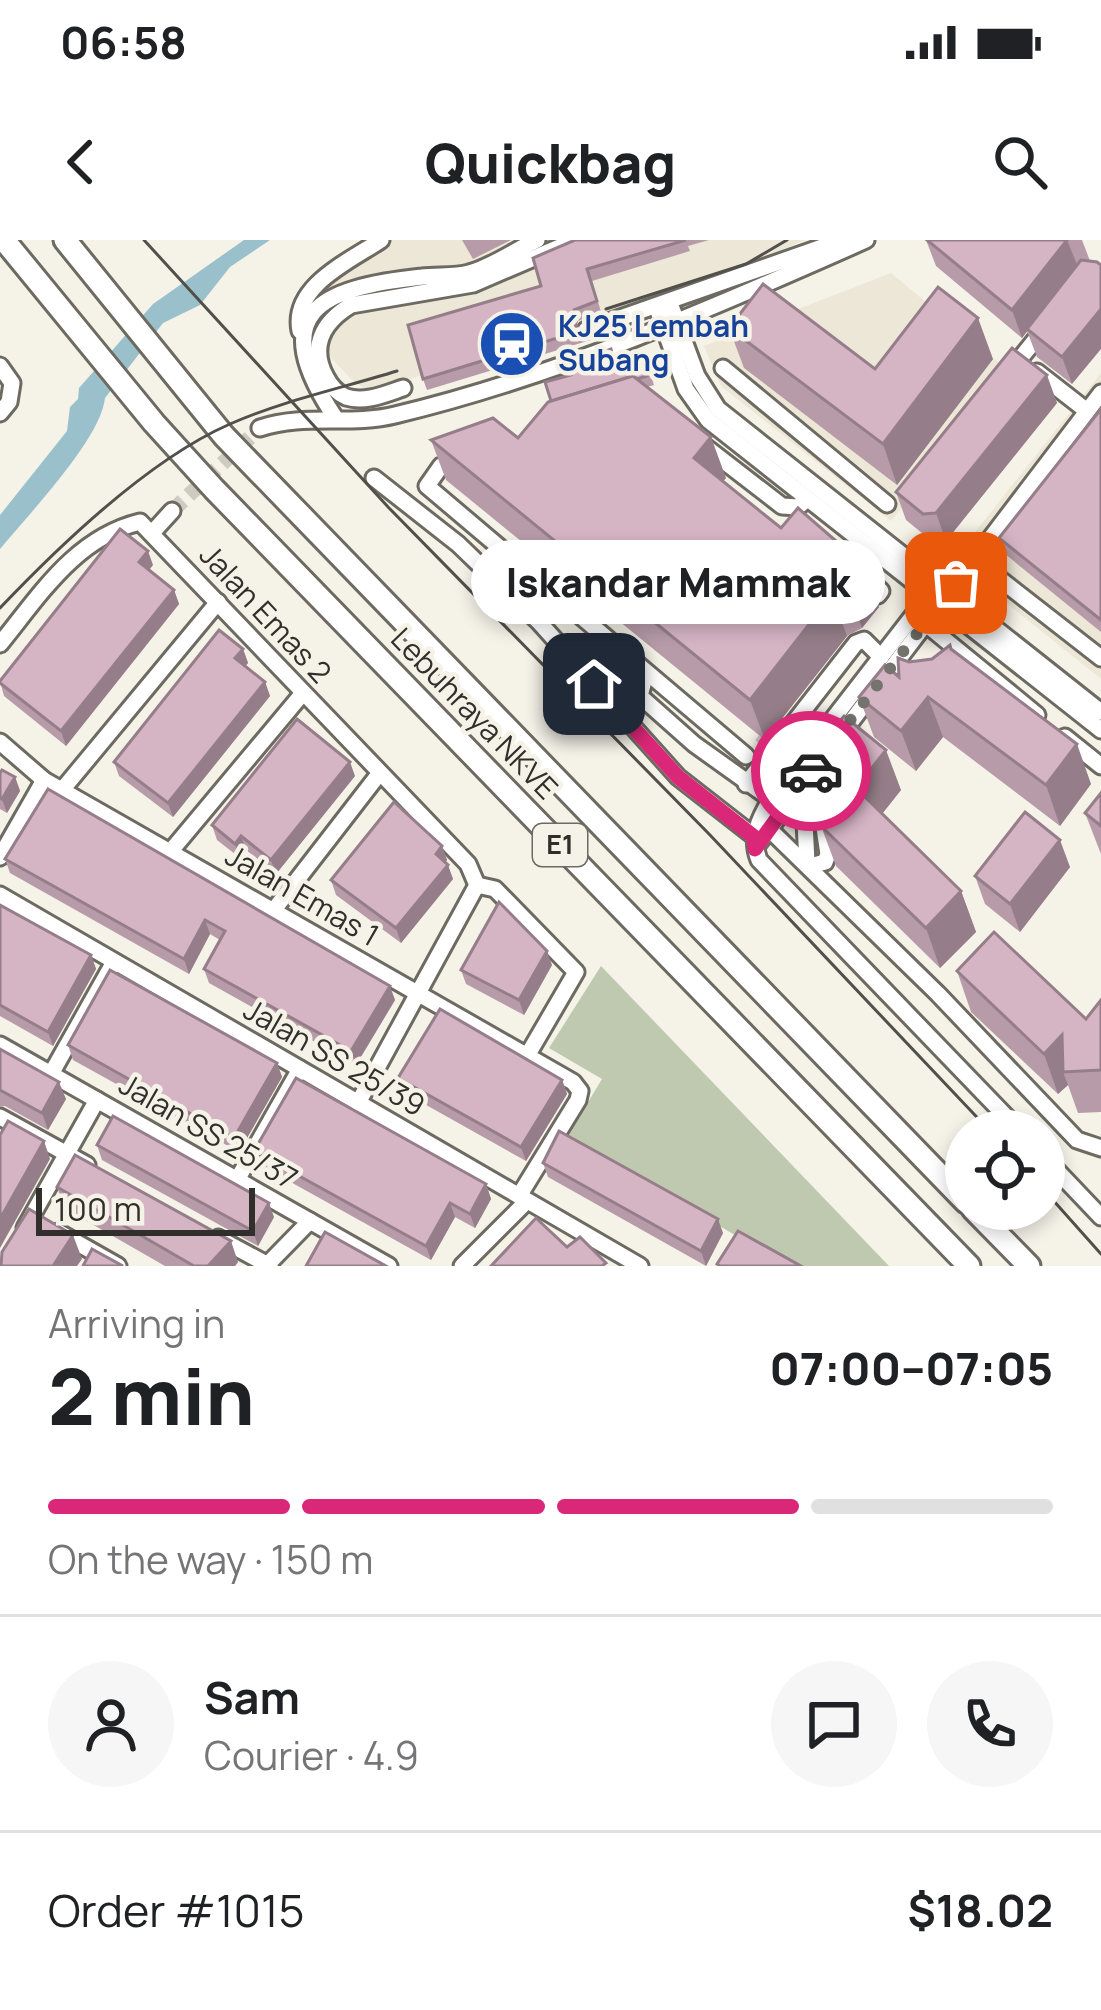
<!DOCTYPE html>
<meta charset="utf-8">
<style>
:root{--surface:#fff;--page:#f6f6f6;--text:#202124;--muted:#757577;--line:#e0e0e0;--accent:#db2777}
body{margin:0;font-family:Manrope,sans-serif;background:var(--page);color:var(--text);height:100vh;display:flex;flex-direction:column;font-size:45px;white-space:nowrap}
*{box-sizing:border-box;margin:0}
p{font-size:39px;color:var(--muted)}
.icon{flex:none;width:66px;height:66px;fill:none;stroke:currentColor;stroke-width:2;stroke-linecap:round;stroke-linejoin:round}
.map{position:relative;height:1026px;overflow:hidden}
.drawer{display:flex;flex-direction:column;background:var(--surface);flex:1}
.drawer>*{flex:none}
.fabs{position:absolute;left:945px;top:870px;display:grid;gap:24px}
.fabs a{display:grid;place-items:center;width:120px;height:120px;border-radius:50%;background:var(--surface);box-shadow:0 6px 18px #0003;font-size:60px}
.scale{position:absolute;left:36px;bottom:30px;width:219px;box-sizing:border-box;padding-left:12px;border:6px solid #302f2b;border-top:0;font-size:33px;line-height:42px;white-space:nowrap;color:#302f2b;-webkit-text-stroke:9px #f5f2e8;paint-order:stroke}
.pin{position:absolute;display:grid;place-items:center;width:102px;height:102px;color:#fff;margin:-51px;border-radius:24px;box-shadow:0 6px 18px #0006}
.courier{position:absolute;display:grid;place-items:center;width:120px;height:120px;margin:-60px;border:9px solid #db2777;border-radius:50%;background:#fff;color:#222;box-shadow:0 3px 15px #0007}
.bubble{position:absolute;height:84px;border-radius:42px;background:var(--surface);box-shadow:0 6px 18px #0003;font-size:39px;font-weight:800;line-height:84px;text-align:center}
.headline em{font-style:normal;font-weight:800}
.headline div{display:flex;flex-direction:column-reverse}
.headline{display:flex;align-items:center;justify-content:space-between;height:204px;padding:0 48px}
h1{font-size:78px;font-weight:800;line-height:90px}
.bar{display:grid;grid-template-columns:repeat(4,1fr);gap:18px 12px;align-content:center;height:144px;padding:0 48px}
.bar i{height:15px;border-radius:9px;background:var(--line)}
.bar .on{background:var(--accent)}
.bar p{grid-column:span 4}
.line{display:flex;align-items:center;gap:30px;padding:0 48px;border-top:3px solid var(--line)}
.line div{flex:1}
.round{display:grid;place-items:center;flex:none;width:126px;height:126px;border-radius:63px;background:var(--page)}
.status{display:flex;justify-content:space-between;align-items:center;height:84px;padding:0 60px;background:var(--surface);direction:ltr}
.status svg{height:33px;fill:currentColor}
header{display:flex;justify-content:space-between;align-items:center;height:156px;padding:0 48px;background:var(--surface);font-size:54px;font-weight:800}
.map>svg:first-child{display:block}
.built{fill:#ece7d6}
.green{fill:#bfc9b0}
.water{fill:#9ac0cc}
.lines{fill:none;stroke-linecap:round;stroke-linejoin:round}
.minor-tunnel{stroke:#cecbc2;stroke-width:15;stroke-dasharray:15 8;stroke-linecap:butt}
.minor-casing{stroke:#6d6a62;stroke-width:21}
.highway-casing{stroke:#6d6a62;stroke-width:27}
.minor{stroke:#fff;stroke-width:15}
.highway{stroke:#fff;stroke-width:21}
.tram{stroke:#51504b;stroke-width:3}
.wall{fill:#b79ba9}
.shaded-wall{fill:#957e89}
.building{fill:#d5b4c4;stroke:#957e89;stroke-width:3}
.done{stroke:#75736d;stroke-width:12;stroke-dasharray:0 21.6}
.route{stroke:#db2777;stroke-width:15}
.labels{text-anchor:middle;stroke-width:9;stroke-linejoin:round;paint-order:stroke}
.shield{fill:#f5f2e8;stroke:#6b6a64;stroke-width:3}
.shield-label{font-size:27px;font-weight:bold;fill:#302f2b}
.transit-label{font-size:30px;font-weight:bold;fill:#164399;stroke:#f5f2e8;text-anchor:start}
.street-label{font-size:30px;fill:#302f2b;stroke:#f5f2e8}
</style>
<div class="status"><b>06:58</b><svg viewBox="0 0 49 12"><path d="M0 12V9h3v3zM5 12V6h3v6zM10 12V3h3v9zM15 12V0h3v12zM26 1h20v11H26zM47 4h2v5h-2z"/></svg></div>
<header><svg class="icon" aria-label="back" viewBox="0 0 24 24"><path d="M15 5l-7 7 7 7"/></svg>Quickbag<svg class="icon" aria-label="search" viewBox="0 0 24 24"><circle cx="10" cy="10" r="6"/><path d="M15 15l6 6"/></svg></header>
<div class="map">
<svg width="1101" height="1026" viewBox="0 0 1101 1026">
<rect width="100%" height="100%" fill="#f5f2e8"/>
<g class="built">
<path d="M367 0H804L719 40 370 152 352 140 292 76 297 56Z"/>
<path d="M891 33 1011 133 891 281 721 146 704 106Z"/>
<path d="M1101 133V439L953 320Z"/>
</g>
<path class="green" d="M601 726 889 1026H788L567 897 602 839 549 808Z"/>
<path class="water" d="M244 0H270L230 27 200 65 163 83 105 158C101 199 28 275 0 309V275L67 191 70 167 78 159 79 148 153 64Z"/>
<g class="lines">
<g class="minor-tunnel">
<path d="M172 271 260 188"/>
<path d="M746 516 750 519 774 488"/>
</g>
<defs>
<g id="minor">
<path d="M670 63 697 136 718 169 1101 472"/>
<path d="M657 68 686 149 708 180 1101 490"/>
<path d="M586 90 842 0"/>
<path d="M300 91C291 46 350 21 381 0"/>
<path d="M0 126 12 143 9 162 0 173"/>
<path d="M723 128 887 264"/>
<path d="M1010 131 1044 89"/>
<path d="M1037 132 1087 171"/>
<path d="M403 148C385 154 365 163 346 157 337 153 330 145 326 137 309 106 323 82 351 65L473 44 576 0"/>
<path d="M336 179C264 72 320 48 422 37 437 35 455 37 469 33 492 27 515 10 537 0"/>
<path d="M260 188C304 173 350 186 395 175 558 136 713 68 866 0"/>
<path d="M703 205 782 266 798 267 807 259"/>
<path d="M456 222 441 226 427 246 746 516"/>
<path d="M374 238 458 304 539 382 678 537 755 597"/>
<path d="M152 293 172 271"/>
<path d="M974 319 1101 418"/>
<path d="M856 329 881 351 878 355"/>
<path d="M939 342 771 559C759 579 750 597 759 620L1020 891"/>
<path d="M921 380 1037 475"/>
<path d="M0 404C40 355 75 298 140 282L468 624 477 645"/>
<path d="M646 433 640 456 694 504 771 559"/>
<path d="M1065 497 1101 526"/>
<path d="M0 502 44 540 573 842 580 851 578 860 519 956"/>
<path d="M746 544 856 403 864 400 881 417"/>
<path d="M62 550 218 362"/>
<path d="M761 581 938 754 1077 900 1101 908"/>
<path d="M758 604 1101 153"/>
<path d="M170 612 303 453"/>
<path d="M0 617 44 540"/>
<path d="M807 623 805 582 822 575 828 614 825 622 810 626"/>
<path d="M477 645 495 649 576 732 527 816"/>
<path d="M0 655 640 1026"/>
<path d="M273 671 379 534"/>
<path d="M0 805 389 1026"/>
<path d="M51 834 114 722"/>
<path d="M358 863 477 645"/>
<path d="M0 877 87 925"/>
<path d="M1044 917 1101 977"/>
<path d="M237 940 300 829"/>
<path d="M25 988 97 860"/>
<path d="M58 992 118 1026"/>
<path d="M218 998 270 1026"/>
<path d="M266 1026 310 981"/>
<path d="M462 1026 527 961"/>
</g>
<g id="highway">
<path d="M4 0 154 183 214 249 969 1026"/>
<path d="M65 0 224 196 966 962"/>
<path d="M973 969 1029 1026"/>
</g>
</defs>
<use href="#minor" class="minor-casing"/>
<use href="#highway" class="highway-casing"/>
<use href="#minor" class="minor"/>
<use href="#highway" class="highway"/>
<g class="tram">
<path d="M144 0 389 268 710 595 990 891"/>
<path d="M606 69 746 24 787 0"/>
<path d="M0 368C60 305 150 219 230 184 282 161 342 148 397 131"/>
<path d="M1044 950 1101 1014"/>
</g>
</g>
<g class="wall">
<path d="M462 0H511L473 19Z"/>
<path d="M575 0H709L688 6 690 11 592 41 601 72 578 81 576 87 581 90 603 84 607 95 427 150 423 139 541 46Z"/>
<path d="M926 0H1082L1090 21 1072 144 1037 117 1027 91 1022 98 936 26Z"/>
<path d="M729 88 875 129 993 119 897 245 744 128Z"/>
<path d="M644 113 654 145 647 147 726 238 723 241 781 288 855 323 879 367 862 388 847 396 765 500 446 240 431 200 518 198 551 161 615 122Z"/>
<path d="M1057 163 946 301 933 302 906 280 896 252Z"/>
<path d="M1101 169V392L1005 314 999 298Z"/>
<path d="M153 325 149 330 174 350 179 364 66 506 4 456 0 441Z"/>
<path d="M243 409 248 423 245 426 265 442 270 456 173 577 119 536 114 522Z"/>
<path d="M952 410 1091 544 1060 586 943 497 916 531 874 497 859 457 899 437 909 422 932 419Z"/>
<path d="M816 511 901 550 882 574 961 651 976 692 940 728 836 626 821 586 825 572 822 527Z"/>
<path d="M0 533 15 537 20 551 7 573 0 569Z"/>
<path d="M355 536 276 634 246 610 240 618 217 600 212 585Z"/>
<path d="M48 549 395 760 356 825 209 743 204 729 220 700 210 694 189 734 10 633 5 619Z"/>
<path d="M1101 553V614L1085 573Z"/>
<path d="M442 606 447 620 446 622 453 639 401 703 336 655 331 640Z"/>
<path d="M1070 627 1020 692 985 664 975 636Z"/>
<path d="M0 665 91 715 96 729 53 806 0 776Z"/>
<path d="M552 725 524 775 466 744 461 730Z"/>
<path d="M957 731 1086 779 1101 760V872L1078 873 1068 845 1058 854 971 772Z"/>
<path d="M68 805 277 823 282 837 239 912 73 820Z"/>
<path d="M0 809 66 859 48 890 5 866 0 867Z"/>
<path d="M398 838 562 840 567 854 526 921 403 852Z"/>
<path d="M97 905 274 977 258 1006 102 920Z"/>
<path d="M254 911 486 944 491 959 475 988 455 977 431 1020 260 925Z"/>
<path d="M543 923 723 993 706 1026 548 937Z"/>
<path d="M57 947 238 1022 235 1026H165L64 968Z"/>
</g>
<g class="shaded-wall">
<path d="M1067 0 1078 27 1022 98 1012 70Z"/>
<path d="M1101 69V109L1072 144 1062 117Z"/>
<path d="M574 70 578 81 574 93 570 81Z"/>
<path d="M978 78 993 119 897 245 883 204Z"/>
<path d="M1047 135 1057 163 946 301 936 273Z"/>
<path d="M711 197 726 238 709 258 694 218Z"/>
<path d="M148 311 153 325 144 336 139 322Z"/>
<path d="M864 326 879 367 862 388 847 348Z"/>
<path d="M174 350 179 364 66 506 61 491Z"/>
<path d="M832 355 847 396 765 500 750 460Z"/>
<path d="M243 409 248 423 240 432 235 418Z"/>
<path d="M265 442 270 456 173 577 168 563Z"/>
<path d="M928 457 943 497 916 531 901 491Z"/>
<path d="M1077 504 1091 544 1060 586 1046 545Z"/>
<path d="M886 510 901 550 870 589 856 548Z"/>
<path d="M350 522 355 536 276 634 271 620Z"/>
<path d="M15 537 20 551 7 573 2 559Z"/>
<path d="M241 596 246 610 240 618 235 604Z"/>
<path d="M1060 600 1070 627 1020 692 1010 664Z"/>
<path d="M442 606 447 620 441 628 436 614Z"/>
<path d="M448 625 453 639 401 703 396 688Z"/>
<path d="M961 651 976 692 940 728 926 688Z"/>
<path d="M205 680 210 694 189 734 184 719Z"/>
<path d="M547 711 552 725 524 775 519 760Z"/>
<path d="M91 715 96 729 53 806 48 792Z"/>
<path d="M390 746 395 760 356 825 351 811Z"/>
<path d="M1062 795 1063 832 1068 845 1058 854 1044 814Z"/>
<path d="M277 823 282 837 239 912 234 898Z"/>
<path d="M562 840 567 854 526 921 521 907Z"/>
<path d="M59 842 66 859 48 890 42 873Z"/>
<path d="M44 901 50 919 0 1008V979Z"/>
<path d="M486 944 491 959 475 988 470 974Z"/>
<path d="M269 963 274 977 258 1006 253 991Z"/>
<path d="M450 963 455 977 431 1020 426 1006Z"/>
<path d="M718 979 723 993 706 1026 701 1011Z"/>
<path d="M73 995 82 1019 77 1026H53Z"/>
<path d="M231 1001 238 1022 235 1026H208Z"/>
</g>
<g class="building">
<path d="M575 0H686L587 29 597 61 574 70 570 81 581 90 603 84 423 139 408 85 541 46 533 18Z"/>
<path d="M927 0H1067L1012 70Z"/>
<path d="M1081 20 1097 22 1101 25V69L1062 117 1027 89Z"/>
<path d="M763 44 875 129 938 47 978 78 883 204 729 88Z"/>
<path d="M1012 108 1047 135 936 273 923 274 896 252Z"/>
<path d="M611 109 614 122 644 113 650 135 637 139 633 136 551 161 545 142 571 135 568 125Z"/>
<path d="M633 136 711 197 694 218 781 288 798 268 851 314 855 323 864 326 847 348 832 355 750 460 431 200 493 178 518 198 548 162Z"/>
<path d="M1101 169V380L999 298Z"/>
<path d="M120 289 148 311 139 322 174 350 61 491 0 443V441Z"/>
<path d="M219 390 243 409 235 418 265 442 168 563 114 522Z"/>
<path d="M950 405 951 409 1077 504 1046 545 928 457 901 491 859 457 885 425 899 437 898 418 909 422 932 419Z"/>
<path d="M844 476 886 510 856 548 961 651 926 688 821 586 825 572 817 528 834 525 816 511Z"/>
<path d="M297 479 350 522 271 620 241 596 235 604 212 585Z"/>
<path d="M2 530 15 537 2 559 0 558V533Z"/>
<path d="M48 549 390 746 351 811 204 729 225 691 205 680 184 719 5 619Z"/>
<path d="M1101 553V586L1085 573Z"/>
<path d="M394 562 442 606 436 614 448 625 396 688 331 640Z"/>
<path d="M1025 572 1060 600 1010 664 975 636Z"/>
<path d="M499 662 547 711 519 760 461 730Z"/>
<path d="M0 665 91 715 48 792 0 765Z"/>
<path d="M994 692 1086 779 1101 760V830L1063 832 1062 795 1044 814 957 731Z"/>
<path d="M110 730 277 823 234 898 68 805Z"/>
<path d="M440 769 562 840 521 907 398 838Z"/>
<path d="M0 809 59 842 42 873 0 850Z"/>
<path d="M296 838 486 944 470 974 450 963 426 1006 254 911Z"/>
<path d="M113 876 269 963 253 991 97 905Z"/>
<path d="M8 881 44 901 0 979V895Z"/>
<path d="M559 891 718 979 701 1011 543 923Z"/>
<path d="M75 915 231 1001 208 1026H194L57 947Z"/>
<path d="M29 969 73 995 53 1026H1L2 1012Z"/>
<path d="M536 978 567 1007 580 997 606 1023 602 1026H491Z"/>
<path d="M738 991 801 1026H720L717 1024Z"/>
<path d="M325 992 386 1026H306Z"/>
<path d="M92 1009 123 1026H83Z"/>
</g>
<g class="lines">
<path class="done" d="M811 531 956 343"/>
<path class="route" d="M594 444 678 537 754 597 755 609 811 531"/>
</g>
<defs>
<symbol id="station-disc" viewBox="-11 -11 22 22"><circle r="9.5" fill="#1a4fb4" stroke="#f5f2e8"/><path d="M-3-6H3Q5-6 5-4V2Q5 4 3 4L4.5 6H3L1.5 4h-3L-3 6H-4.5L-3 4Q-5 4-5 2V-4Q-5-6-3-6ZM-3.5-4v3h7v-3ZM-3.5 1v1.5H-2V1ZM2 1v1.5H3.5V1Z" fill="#fff"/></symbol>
</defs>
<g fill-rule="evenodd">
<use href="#station-disc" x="474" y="66" width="76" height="76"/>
</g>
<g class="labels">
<rect class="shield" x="533" y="584" width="54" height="42" rx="9"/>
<g class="shield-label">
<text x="560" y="614">E1</text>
</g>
<g class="transit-label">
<text x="558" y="97">KJ25 Lembah<tspan x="558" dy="34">Subang</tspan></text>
</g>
<g class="street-label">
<text transform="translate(265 374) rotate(47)" y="10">Jalan Emas 2</text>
<text transform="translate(474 474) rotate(46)" y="10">Lebuhraya NKVE</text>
<text transform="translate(302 656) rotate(30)" y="10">Jalan Emas 1</text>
<text transform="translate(334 818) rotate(30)" y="10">Jalan SS 25/39</text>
<text transform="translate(208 892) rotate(30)" y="10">Jalan SS 25/37</text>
</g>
</g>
</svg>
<div class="fabs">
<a><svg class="icon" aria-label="locate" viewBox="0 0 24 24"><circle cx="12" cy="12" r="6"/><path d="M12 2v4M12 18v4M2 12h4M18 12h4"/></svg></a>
</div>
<div class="scale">100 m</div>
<div class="pin" style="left:956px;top:343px;background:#ea580c"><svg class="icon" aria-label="bag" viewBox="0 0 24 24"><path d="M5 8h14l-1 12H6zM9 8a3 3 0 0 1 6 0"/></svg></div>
<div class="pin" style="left:594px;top:444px;background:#1f2937"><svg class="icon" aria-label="home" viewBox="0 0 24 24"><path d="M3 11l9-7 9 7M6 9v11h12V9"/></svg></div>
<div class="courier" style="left:811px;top:531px"><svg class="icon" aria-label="car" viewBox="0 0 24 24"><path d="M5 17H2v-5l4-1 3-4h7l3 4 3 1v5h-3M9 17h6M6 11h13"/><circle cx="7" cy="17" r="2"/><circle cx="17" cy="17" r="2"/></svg></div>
<div class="bubble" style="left:471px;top:300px;width:414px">Iskandar Mammak</div>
</div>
<section class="drawer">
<div class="headline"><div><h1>2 min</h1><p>Arriving in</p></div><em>07:00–07:05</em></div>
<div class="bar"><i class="on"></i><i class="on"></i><i class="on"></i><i></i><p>On the way · 150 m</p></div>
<div class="line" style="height:216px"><a class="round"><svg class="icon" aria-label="person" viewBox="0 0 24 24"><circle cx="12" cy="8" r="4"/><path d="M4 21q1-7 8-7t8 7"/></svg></a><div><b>Sam</b><p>Courier · 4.9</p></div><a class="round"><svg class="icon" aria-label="chat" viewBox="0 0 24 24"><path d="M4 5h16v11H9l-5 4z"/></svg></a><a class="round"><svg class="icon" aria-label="phone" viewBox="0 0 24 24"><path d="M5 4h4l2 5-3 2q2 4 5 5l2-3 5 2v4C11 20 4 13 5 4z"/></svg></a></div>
<div class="line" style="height:156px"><div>Order #1015</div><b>$18.02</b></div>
</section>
